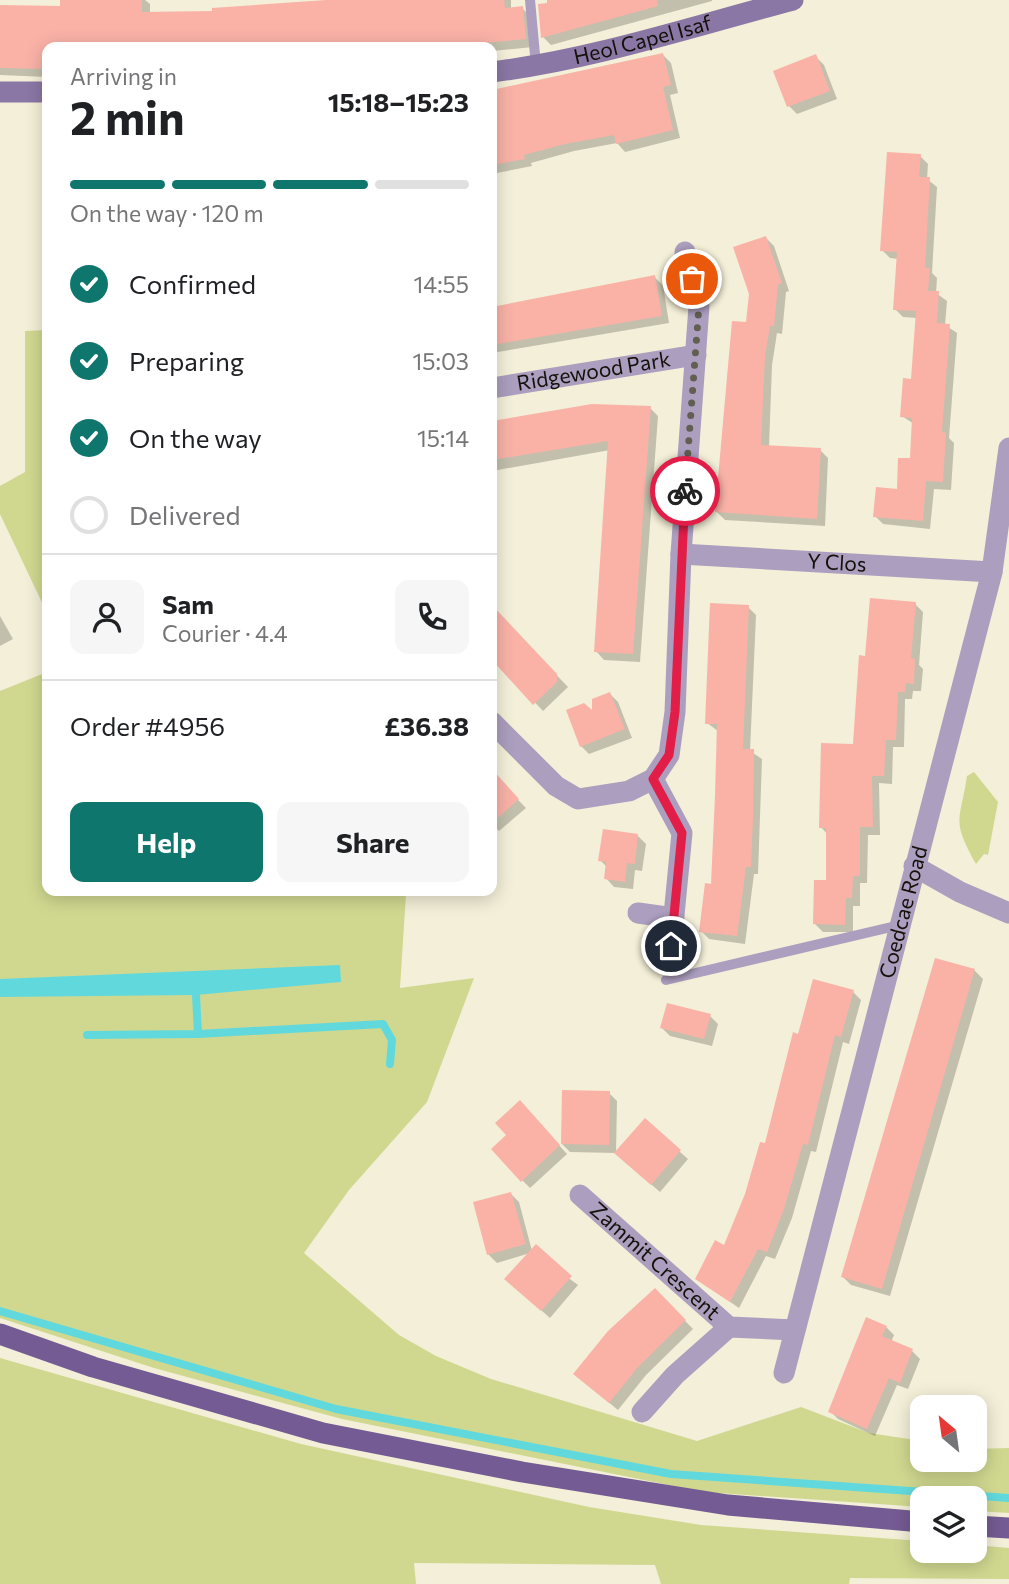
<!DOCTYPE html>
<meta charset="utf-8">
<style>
:root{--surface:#fff;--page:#f6f6f6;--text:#202124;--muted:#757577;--line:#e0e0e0;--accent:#0f766e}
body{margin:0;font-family:Commissioner,sans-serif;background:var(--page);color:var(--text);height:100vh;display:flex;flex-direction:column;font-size:26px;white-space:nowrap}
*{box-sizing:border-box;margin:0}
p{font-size:23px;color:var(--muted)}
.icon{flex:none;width:38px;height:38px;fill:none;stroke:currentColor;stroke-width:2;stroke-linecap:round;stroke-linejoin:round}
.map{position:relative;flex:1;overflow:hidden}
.side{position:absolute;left:42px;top:42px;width:455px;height:854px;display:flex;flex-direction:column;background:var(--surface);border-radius:14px;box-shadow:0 4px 18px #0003}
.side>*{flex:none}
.needle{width:46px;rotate:331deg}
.tools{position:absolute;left:910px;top:1395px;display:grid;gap:14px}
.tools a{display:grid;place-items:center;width:77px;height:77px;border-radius:14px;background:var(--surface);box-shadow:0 4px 18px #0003;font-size:35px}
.pin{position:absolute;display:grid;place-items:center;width:60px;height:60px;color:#fff;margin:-30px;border:4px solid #fff;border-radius:50%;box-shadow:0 2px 7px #0007}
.courier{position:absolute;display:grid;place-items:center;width:70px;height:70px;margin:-35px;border:5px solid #e11d48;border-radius:50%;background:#fff;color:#222;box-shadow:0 2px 9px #0007}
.summary em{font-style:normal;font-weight:700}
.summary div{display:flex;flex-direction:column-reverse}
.summary{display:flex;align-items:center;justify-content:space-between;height:119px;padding:0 28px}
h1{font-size:46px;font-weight:700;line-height:52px}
.bar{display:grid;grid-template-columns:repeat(4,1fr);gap:10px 7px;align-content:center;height:84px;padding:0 28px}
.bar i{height:9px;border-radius:5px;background:var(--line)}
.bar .active{background:var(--accent)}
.bar p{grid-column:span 4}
.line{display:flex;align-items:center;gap:18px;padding:0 28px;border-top:2px solid var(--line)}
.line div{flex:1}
.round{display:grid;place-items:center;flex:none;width:74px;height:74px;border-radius:14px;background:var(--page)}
ol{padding:0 28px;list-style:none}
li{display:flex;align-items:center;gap:21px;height:77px}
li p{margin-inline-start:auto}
li .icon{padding:7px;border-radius:50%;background:var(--accent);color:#fff;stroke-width:4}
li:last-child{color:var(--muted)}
li i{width:38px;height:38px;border:4px solid var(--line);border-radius:50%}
.cta{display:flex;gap:14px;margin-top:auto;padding:14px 28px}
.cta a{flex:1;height:80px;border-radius:14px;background:var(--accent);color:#fff;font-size:28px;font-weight:700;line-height:80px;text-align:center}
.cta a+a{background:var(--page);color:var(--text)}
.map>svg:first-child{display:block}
.green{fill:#d0d890}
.water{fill:#61d9dc}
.shadow{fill:#0003}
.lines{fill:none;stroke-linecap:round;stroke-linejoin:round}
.stream{stroke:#61d9dc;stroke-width:8}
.building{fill:#fab2a7}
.lane{stroke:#ab9ebe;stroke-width:10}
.street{stroke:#ab9ebe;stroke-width:21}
.secondary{stroke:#8b77a5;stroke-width:21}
.primary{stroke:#745b93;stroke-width:21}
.done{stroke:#615f51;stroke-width:7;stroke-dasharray:0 12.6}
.route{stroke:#e11d48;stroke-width:9}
.labels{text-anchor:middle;stroke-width:5;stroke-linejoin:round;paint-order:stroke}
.street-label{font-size:21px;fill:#131109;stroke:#fff}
</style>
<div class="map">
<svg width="1009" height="1584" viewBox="0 0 1009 1584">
<rect width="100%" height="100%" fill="#f3efd8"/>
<g class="green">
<path d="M47 330V613L0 514V486L25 472V331Z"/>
<path d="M47 672V891H411L406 894 400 988 474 978 427 1102 349 1190 304 1253 399 1335 436 1356 491 1379 697 1441 801 1407 869 1433 922 1441V1460H975V1449L1009 1448V1513L975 1511V1498H922V1507L703 1492 342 1419 154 1368 0 1318V691Z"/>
<path d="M974 772 998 802 988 855 984 854 976 864C951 818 960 823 967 776Z"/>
<path d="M0 1358 301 1444 589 1507 701 1525 922 1541V1550H975V1545L1009 1548V1579L850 1578 849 1584H661L655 1565 414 1563 416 1584H0Z"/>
</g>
<path class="water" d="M340 965 341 982 196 995 0 997V979Z"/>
<g class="shadow">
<path d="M61 0H145L150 4V14L214 13 343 0H511V9L522 8 530 16 533 47 492 51V47H47V77L0 75V7L61 8Z"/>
<path d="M549 0H712V1L551 45 543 37Z"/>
<path d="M663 55 671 63 678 93 670 95 680 138 625 152 617 143 574 151 531 163 532 166 497 173 492 168V92Z"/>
<path d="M815 56 824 65 837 99 797 114 789 106Z"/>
<path d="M920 156 928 164 927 179 937 187 932 273 937 278 936 293 947 301 945 325 957 333 949 438 954 443 951 490 934 489 930 529 883 524 875 516 898 491 911 460 914 424 902 416 913 381 917 318 903 317 895 309 898 259 890 258 882 250Z"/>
<path d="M766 238 774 246 789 291 786 292 782 334 777 333 772 365 769 447 820 450 828 458 825 526 725 520 717 512Z"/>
<path d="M654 277 663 285 669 323 492 353V309Z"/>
<path d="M592 406 650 408 658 416 640 662 604 660 596 651 610 450 492 471V424Z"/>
<path d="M915 604 923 612 919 665 923 669 921 691H913L912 699H905L904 747H893L892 784 879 783 880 835H868L867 883H860V906H853V932H823L815 924 828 882V835L821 827 854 746 866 657Z"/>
<path d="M748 607 756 615 750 751 762 759 758 874H754L745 944 709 939 701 931 713 886 718 731 707 723Z"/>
<path d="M492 608 568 687 543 711 492 657Z"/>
<path d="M0 616 13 639 0 646Z"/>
<path d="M610 694 618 702 632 738 589 754 581 746 593 714Z"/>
<path d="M492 773 526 808 499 831 492 824Z"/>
<path d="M638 836 646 844 642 871 635 870 633 889 614 887 606 878 607 867 600 860Z"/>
<path d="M936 961 975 971 983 979 890 1296 851 1285 843 1277Z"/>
<path d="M853 992 861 1000 849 1044 843 1042 816 1152 811 1151 792 1218 775 1259 766 1256 739 1308 697 1279 725 1247 766 1145 799 1036Z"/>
<path d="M710 1016 718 1024 712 1046 670 1036 662 1028Z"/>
<path d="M609 1093 617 1101 616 1153 570 1152 562 1144Z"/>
<path d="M528 1111 567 1154 530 1188 522 1180Z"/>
<path d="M645 1121 688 1159 660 1192 624 1161Z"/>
<path d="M511 1194 519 1202 532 1251 578 1285 550 1318 515 1287 530 1253 497 1263 488 1254Z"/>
<path d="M655 1290 693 1329 646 1375 618 1410 584 1382Z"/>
<path d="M886 1327 894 1335 891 1342 912 1351 920 1359 908 1389 897 1385 875 1436 838 1419 830 1411Z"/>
</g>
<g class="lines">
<g class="stream">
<path d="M196 995 198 1034"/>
<path d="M87 1035 198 1034 383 1024 392 1040 390 1064"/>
<path d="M0 1311 336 1409 671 1474 1009 1498"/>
</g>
</g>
<g class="building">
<path d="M60 0H142V12L212 11V8L326 0H504L505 8 523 6 526 39 442 47H47V69L0 68V5L60 6Z"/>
<path d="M547 0H657L658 6 541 38 538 4 547 3Z"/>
<path d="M663 53 671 85 663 87 673 130 616 144 614 135 565 144 524 155 525 159 492 165V90Z"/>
<path d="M816 54 830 91 787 107 773 71Z"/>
<path d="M887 152 921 154 919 177H930L925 268H930L928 291H939L937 323 950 324 942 432 946 433 943 482 926 481 923 521 873 517 876 487 897 489 898 458H910L912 418 900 417 903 378 911 379 916 311 893 310 897 252 880 251Z"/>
<path d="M766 236 782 283 778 285 774 326H770L765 356 761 445 821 448 817 519 715 512 732 321 746 322 749 294 733 247Z"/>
<path d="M655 275 662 316 492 345V307Z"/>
<path d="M592 404 651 406 633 654 594 652 608 441 492 460V421Z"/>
<path d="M870 598 916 602 911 658 915 659 914 684 906 683 905 692H898L896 740H886L884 776H872L873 827H860V876H853L852 898H846L845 925 813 924 814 880H826V828H819L821 743 853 744 859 655 865 656Z"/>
<path d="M710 603 749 605 743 749H754L753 818 751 867H746L737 936 699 932 705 883 711 884 715 796 717 724H705Z"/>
<path d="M492 605 557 674V682L533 705 492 660Z"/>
<path d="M610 692 625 729 580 747 566 710 584 703 592 710V699Z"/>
<path d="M492 769 519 799 492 823Z"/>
<path d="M603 829 638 834 635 864 627 863 625 882 604 879 606 862 598 861Z"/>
<path d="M935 958 975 969 882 1289 841 1277Z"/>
<path d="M813 979 854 990 841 1037 835 1035 808 1145 803 1144 784 1209 767 1252 758 1249 730 1302 695 1279 715 1240 724 1245 745 1194 760 1142 765 1143 793 1032 798 1034Z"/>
<path d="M667 1003 711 1014 704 1039 660 1028Z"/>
<path d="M562 1090 610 1091 609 1145 561 1144Z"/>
<path d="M520 1100 560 1145 521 1182 491 1149 506 1135 495 1123Z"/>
<path d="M645 1118 681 1150 651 1185 614 1153Z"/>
<path d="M511 1192 526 1244 487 1255 473 1202Z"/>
<path d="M536 1244 572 1276 541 1311 504 1279Z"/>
<path d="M655 1288 686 1320 638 1367 609 1403 573 1374 608 1331Z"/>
<path d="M866 1317 887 1326 882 1336 913 1349 900 1383 889 1378 867 1429 828 1412Z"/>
</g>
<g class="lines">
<g class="lane">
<path d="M530 0 536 66"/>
<path d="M666 980 900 925"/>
</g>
<g class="street">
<path id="s1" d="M492 388 696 355"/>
<path id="s2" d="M681 554 992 572"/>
<path d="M492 722 556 786 578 799 629 791 653 779 669 755 675 712 681 554 699 306 685 252"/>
<path d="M653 779 682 833 671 946"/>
<path d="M914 866 960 892 1009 913"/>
<path d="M638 913 674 918"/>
<path id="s3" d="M580 1195 729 1327 795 1330"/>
<path id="s4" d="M784 1373 992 572 1009 448"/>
<path d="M642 1412 675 1375 729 1327"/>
</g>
<g class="secondary">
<path id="s5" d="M492 72C594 59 694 26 793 0"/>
<path d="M0 92H47"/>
</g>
<g class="primary">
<path d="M0 1334 93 1367 323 1433 522 1472 728 1505 922 1522"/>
<path d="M975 1526 1009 1528"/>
</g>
</g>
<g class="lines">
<path class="done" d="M685 491 699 306 692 279"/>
<path class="route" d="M671 946 682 833 653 779 669 755 675 712 685 491"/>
</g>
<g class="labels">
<g class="street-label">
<text dy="7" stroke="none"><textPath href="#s5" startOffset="154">Heol Capel Isaf</textPath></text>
<text dy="7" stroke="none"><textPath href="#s1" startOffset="103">Ridgewood Park</textPath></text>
<text dy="7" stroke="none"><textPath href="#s2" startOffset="156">Y Clos</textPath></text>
<text dy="7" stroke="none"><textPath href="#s4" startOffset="476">Coedcae Road</textPath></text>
<text dy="7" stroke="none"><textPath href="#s3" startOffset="100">Zammit Crescent</textPath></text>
</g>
</g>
</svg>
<div class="tools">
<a><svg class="needle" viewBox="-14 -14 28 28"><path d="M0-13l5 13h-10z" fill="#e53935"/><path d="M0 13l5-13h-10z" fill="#757577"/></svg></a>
<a><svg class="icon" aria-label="layers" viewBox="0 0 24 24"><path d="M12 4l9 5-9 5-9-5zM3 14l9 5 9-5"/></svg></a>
</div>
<div class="pin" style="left:692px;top:279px;background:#ea580c"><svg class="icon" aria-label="bag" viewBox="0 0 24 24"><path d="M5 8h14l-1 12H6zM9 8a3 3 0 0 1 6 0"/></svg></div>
<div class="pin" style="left:671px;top:946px;background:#1f2937"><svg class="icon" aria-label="home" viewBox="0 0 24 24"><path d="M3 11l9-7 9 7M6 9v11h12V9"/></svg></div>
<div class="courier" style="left:685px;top:491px"><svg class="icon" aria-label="bike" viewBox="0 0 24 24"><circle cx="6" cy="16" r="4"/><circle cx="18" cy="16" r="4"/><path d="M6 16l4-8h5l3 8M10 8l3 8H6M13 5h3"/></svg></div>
<section class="side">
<div class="summary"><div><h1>2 min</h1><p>Arriving in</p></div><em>15:18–15:23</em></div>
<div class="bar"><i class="active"></i><i class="active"></i><i class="active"></i><i></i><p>On the way · 120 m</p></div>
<ol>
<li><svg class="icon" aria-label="check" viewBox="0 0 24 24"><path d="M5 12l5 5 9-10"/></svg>Confirmed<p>14:55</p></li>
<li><svg class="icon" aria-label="check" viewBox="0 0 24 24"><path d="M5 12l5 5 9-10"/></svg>Preparing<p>15:03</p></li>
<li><svg class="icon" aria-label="check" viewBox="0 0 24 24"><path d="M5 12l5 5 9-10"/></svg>On the way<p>15:14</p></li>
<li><i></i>Delivered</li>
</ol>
<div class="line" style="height:126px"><a class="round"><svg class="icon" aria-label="person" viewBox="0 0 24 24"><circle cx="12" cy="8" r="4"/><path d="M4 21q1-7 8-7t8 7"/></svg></a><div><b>Sam</b><p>Courier · 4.4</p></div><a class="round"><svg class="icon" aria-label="phone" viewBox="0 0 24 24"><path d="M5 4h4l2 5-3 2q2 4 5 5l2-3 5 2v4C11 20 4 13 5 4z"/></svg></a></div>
<div class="line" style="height:91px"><div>Order #4956</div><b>£36.38</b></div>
<div class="cta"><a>Help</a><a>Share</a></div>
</section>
</div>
